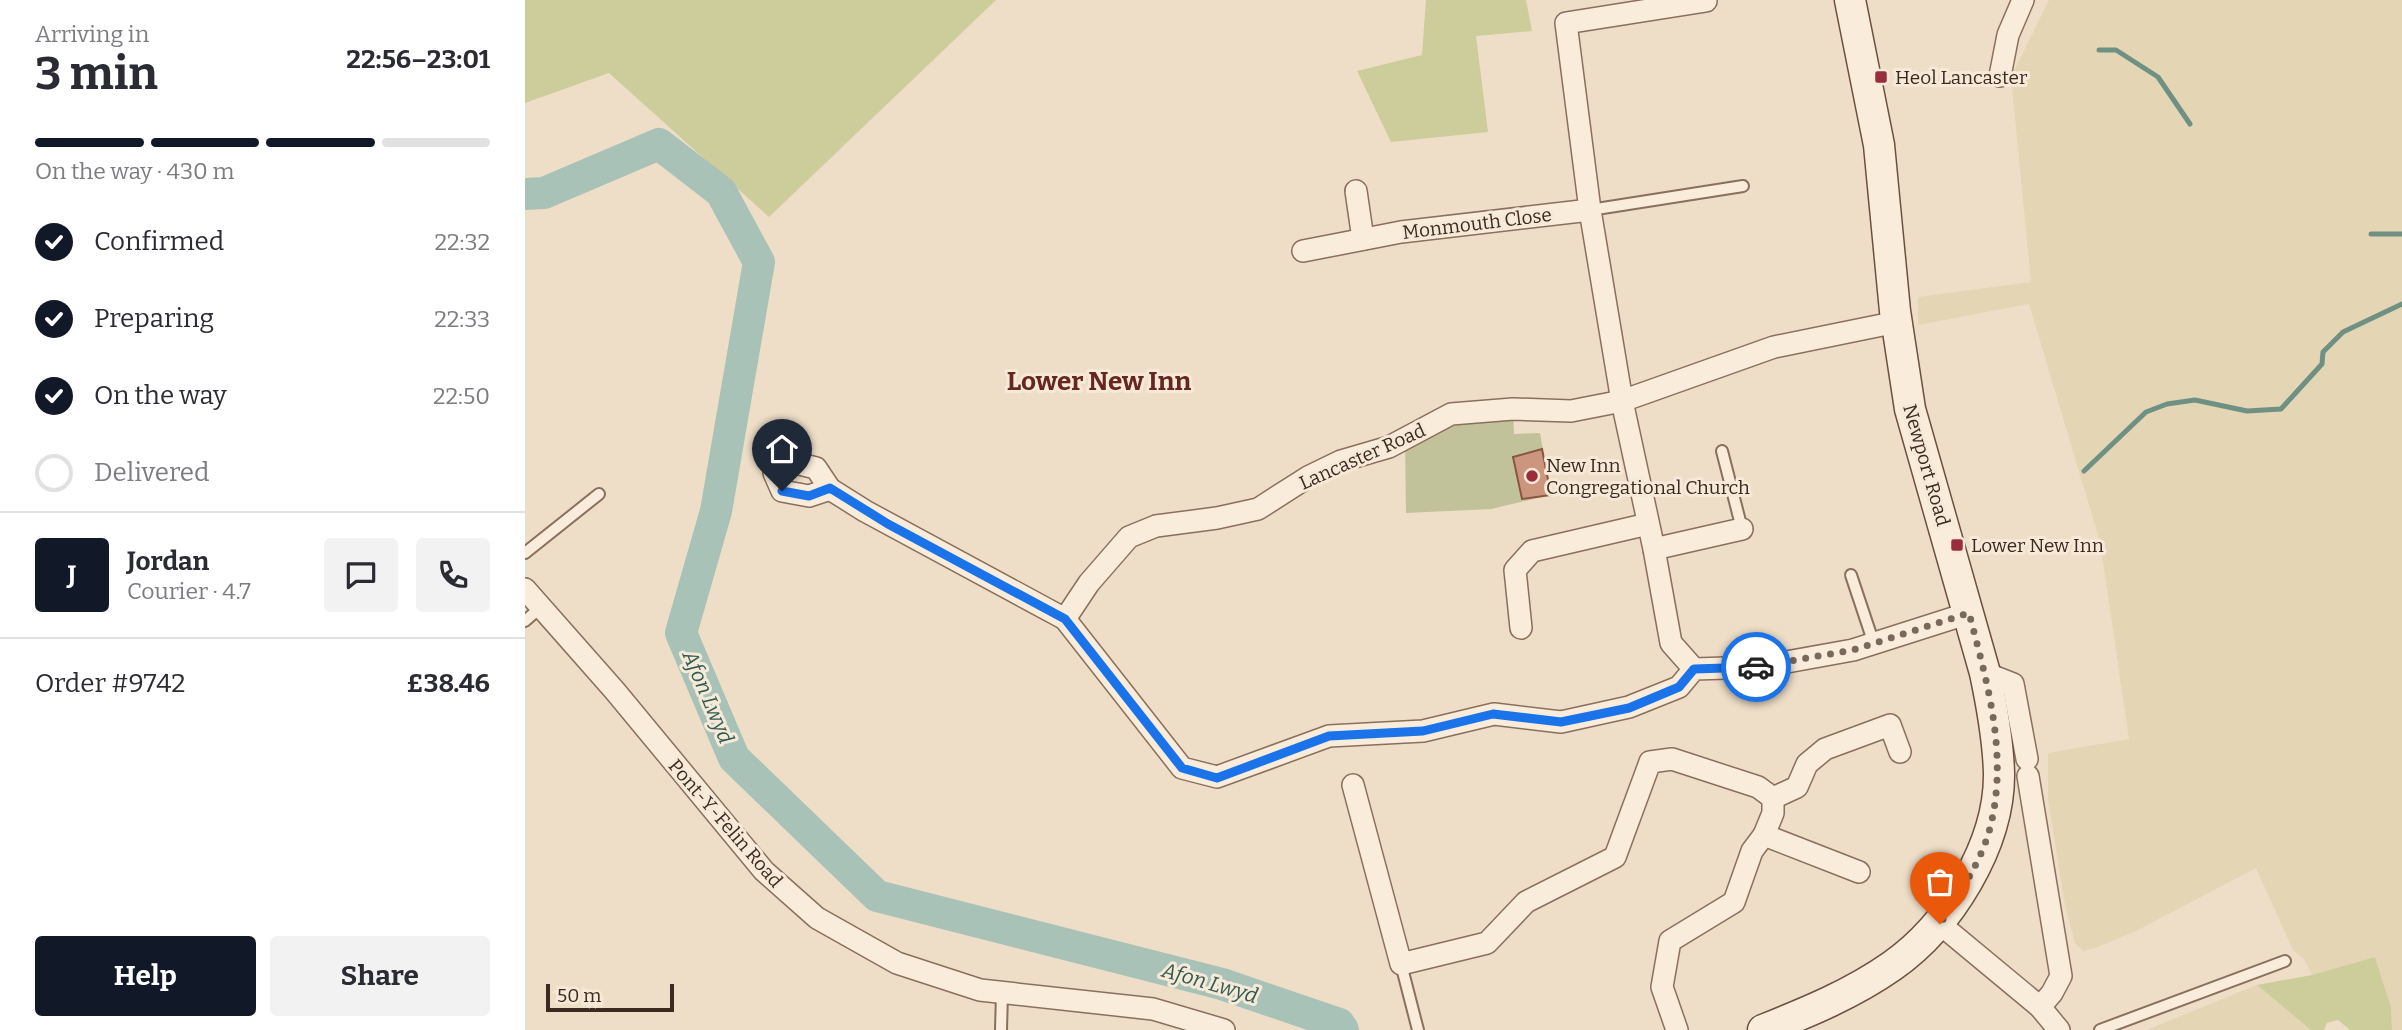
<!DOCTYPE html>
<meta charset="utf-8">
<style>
:root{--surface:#fff;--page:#f2f2f3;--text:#2b2b33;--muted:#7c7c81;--line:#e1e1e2;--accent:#111827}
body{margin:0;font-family:Bitter,serif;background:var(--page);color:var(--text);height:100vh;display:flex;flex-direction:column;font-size:26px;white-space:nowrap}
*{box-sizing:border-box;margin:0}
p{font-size:23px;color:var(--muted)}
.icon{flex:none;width:38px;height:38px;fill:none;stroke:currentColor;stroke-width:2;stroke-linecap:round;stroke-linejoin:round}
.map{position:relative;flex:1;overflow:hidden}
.drawer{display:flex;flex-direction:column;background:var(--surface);width:525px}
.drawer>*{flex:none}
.scale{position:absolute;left:21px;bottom:18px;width:128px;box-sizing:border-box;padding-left:7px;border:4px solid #3a2a20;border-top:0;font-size:19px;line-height:24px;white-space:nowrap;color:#3a2a20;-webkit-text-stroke:5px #f6e9d7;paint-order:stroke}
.pin{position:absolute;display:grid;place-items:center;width:60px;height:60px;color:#fff;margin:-72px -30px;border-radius:50% 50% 50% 0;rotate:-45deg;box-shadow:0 0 7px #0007}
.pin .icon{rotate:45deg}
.courier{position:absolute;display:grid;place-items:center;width:70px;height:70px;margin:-35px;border:5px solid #1a73e8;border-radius:50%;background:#fff;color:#222;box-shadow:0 2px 9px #0007}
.summary em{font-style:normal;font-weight:700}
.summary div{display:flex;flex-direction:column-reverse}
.summary{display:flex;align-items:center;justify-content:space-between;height:119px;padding:0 35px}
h1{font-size:46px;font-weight:700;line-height:52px}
.bar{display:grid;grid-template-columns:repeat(4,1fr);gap:10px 7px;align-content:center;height:84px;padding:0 35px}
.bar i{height:9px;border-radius:5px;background:var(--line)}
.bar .current{background:var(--accent)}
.bar p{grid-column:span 4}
.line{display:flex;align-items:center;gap:18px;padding:0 35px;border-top:2px solid var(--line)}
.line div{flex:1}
.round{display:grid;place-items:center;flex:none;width:74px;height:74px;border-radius:7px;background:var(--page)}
ol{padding:0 35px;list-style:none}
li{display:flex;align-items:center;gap:21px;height:77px}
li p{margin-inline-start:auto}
li .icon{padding:7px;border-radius:50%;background:var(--accent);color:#fff;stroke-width:4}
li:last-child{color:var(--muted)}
li i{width:38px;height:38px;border:4px solid var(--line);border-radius:50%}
.primary-button{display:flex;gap:14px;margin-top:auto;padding:14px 35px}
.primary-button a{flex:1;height:80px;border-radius:7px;background:var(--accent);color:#fff;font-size:28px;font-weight:700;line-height:80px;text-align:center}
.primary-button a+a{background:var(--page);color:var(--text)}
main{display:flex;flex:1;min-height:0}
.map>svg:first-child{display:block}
.farmland{fill:#e4d6b4}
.green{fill:#cdcc9b}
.cemetery{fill:#c2c29a}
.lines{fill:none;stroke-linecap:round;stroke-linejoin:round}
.stream{stroke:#6f9184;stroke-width:5}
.river{stroke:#a8c2b7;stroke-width:32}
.building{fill:#cc957d;stroke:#895642;stroke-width:2}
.lane-casing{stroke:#8a6f5c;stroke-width:14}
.street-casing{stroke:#8a6f5c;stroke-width:24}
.secondary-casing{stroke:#6c503f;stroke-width:33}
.lane{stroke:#f9ecdb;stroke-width:10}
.street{stroke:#f9ecdb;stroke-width:21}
.secondary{stroke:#f9ecdb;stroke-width:30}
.done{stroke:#79695a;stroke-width:7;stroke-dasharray:0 12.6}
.route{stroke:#1a73e8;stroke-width:9}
.poi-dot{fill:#992d3b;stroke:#f6e9d7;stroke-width:2.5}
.labels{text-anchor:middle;stroke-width:6;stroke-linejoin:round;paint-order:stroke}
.poi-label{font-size:19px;fill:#3a2a20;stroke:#f6e9d7;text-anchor:start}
.street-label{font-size:19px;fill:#3a2a20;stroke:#f6e9d7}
.water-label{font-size:21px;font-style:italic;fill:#2f5a52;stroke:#f6e9d7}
.district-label{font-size:26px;font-weight:bold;fill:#672620;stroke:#f6e9d7}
</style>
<main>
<section class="drawer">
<div class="summary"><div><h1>3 min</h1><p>Arriving in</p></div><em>22:56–23:01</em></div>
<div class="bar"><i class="current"></i><i class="current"></i><i class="current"></i><i></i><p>On the way · 430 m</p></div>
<ol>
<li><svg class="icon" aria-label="check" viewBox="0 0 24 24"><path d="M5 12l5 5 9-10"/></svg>Confirmed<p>22:32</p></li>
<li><svg class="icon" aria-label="check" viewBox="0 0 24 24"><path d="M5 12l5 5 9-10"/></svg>Preparing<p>22:33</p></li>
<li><svg class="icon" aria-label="check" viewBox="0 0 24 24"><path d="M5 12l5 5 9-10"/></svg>On the way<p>22:50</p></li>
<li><i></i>Delivered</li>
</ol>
<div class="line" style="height:126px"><b class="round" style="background:var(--accent);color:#fff">J</b><div><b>Jordan</b><p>Courier · 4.7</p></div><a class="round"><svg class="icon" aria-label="chat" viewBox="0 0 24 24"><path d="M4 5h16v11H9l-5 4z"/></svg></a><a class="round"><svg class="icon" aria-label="phone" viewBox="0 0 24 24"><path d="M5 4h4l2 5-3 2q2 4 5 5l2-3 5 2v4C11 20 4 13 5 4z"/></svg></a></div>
<div class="line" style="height:91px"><div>Order #9742</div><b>£38.46</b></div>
<div class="primary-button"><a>Help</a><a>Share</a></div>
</section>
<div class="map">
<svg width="1877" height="1030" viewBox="0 0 1877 1030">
<rect width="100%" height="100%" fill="#eedec7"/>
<g class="farmland">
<path d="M1524 0H1877V1030H1867L1866 1007 1850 957 1787 975 1779 959 1768 950 1731 868 1611 931 1570 948 1558 951 1550 943 1540 906 1523 800V753L1604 739 1575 542 1504 304 1393 325V297L1506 282 1486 77Z"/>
<path d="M1732 985 1786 1030H1622L1631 1026Z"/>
</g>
<g class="green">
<path d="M0 0H471L244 217 84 73 0 103Z"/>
<path d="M901 0H1001L1007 31 951 36 963 132 866 142 832 71 897 55Z"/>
<path d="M1850 957 1866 1007 1867 1030H1825L1813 1020 1802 1023 1799 1030H1786L1732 985 1787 975Z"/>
</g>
<path class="cemetery" d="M988 409 989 434 1015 433 1026 495 966 509 881 513 880 439 926 414Z"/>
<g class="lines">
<g class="stream">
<path d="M1574 50H1591L1633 77 1665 124"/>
<path d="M1846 234H1877"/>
<path d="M1559 471 1621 412 1642 404 1670 400 1722 411 1756 409 1797 364 1798 352 1818 332 1877 304"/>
</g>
<path class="river" d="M0 194 19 193 134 144 196 192 234 262 191 511 156 633 209 758 352 896 697 984 814 1024 818 1030"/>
</g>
<path class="building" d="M1017 449 1026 495 997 499 988 457Z"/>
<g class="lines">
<defs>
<g id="lane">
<path d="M1065 210 1218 186"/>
<path d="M1197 451 1217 529"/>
<path d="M0 553 74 494"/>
<path d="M1326 575 1349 644"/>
<path d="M0 621 16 607"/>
<path d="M876 964 893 1030"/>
<path d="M476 1030 477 993"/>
<path d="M1575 1030 1760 961"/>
</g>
<g id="street">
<path d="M1475 76 1483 35 1498 0"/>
<path d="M831 191 838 239"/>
<path d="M778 251 876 232 1065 210"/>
<path d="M254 459 291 468 305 489 284 496 257 491 249 473Z"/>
<path d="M305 489 340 511 540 619 657 768 692 777 804 736 898 731 969 714 1036 722 1104 707 1154 687 1169 669 1234 667 1328 650 1444 613"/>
<path d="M1129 549 1217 529"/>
<path d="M0 589 90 691 239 871 292 918 372 963 455 990 628 1009 699 1030"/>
<path d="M540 619 564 583 604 537 631 526 692 518 733 509 783 477 816 461 864 447 926 414 988 409 1046 411 1097 401 1249 347 1372 322"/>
<path d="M996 628 990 570 1007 551 1123 524"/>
<path d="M1169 669 1146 643 1129 549 1097 401 1065 210 1041 23 1181 1"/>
<path d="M1460 673 1488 684 1502 759"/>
<path d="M1503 776 1536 976 1527 993 1515 1007"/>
<path d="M828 785 876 964 962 943 1001 902 1090 857 1125 762 1147 759 1233 787 1248 798"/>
<path d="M1248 798 1272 787 1282 764 1300 749 1365 725 1375 752"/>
<path d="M1239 835 1334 872"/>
<path d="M1415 924 1515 1007 1534 1030"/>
<path d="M1152 1030 1137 987 1145 941 1209 902 1227 851 1239 835 1248 813V798"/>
</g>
<path id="secondary" d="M1238 1030C1283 1012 1327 994 1367 966 1424 926 1475 845 1474 773 1473 739 1467 706 1460 673L1385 409 1370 311 1354 145 1325 0"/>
</defs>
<use href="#lane" class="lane-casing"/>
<use href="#street" class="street-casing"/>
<use href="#secondary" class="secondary-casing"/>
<use href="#lane" class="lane"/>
<use href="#street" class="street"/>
<use href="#secondary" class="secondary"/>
</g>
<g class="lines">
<path class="done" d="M1231 667 1328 650 1444 613C1462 682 1483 752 1466 824 1458 860 1434 893 1415 924"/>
<path class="route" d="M257 491 284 496 305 488 363 524 540 619 657 768 692 778 804 736 898 731 968 714 1036 722 1104 708 1154 687 1169 669 1231 667"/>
</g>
<g class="poi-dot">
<rect x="1349" y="70" width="14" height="14" rx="3.5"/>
<circle cx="1007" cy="476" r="7"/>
<rect x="1425" y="538" width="14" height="14" rx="3.5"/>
</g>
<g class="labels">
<g class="poi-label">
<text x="1370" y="84">Heol Lancaster</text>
<text x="1021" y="472">New Inn<tspan x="1021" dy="22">Congregational Church</tspan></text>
<text x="1446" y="552">Lower New Inn</text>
</g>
<g class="street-label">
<text transform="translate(952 223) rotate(-7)" y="7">Monmouth Close</text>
<text transform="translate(837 456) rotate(-24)" y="7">Lancaster Road</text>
<text transform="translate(1402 465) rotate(74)" y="7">Newport Road</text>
<text transform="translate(201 823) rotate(49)" y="7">Pont-Y-Felin Road</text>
</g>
<g class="water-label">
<text transform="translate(183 697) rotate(67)" y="7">Afon Lwyd</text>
<text transform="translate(685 983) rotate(16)" y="7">Afon Lwyd</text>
</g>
<g class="district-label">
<text x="574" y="390">Lower New Inn</text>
</g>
</g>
</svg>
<div class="scale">50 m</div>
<div class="pin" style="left:1415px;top:924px;background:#ea580c"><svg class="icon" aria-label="bag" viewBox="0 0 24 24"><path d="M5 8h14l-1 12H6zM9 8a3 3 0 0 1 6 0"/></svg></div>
<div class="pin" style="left:257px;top:491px;background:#1f2937"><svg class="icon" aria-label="home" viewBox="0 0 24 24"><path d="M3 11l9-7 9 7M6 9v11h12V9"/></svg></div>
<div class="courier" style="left:1231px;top:667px"><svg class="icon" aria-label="car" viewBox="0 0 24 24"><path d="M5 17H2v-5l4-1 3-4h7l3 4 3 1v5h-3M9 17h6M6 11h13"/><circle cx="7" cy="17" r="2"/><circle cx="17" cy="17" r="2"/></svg></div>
</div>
</main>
